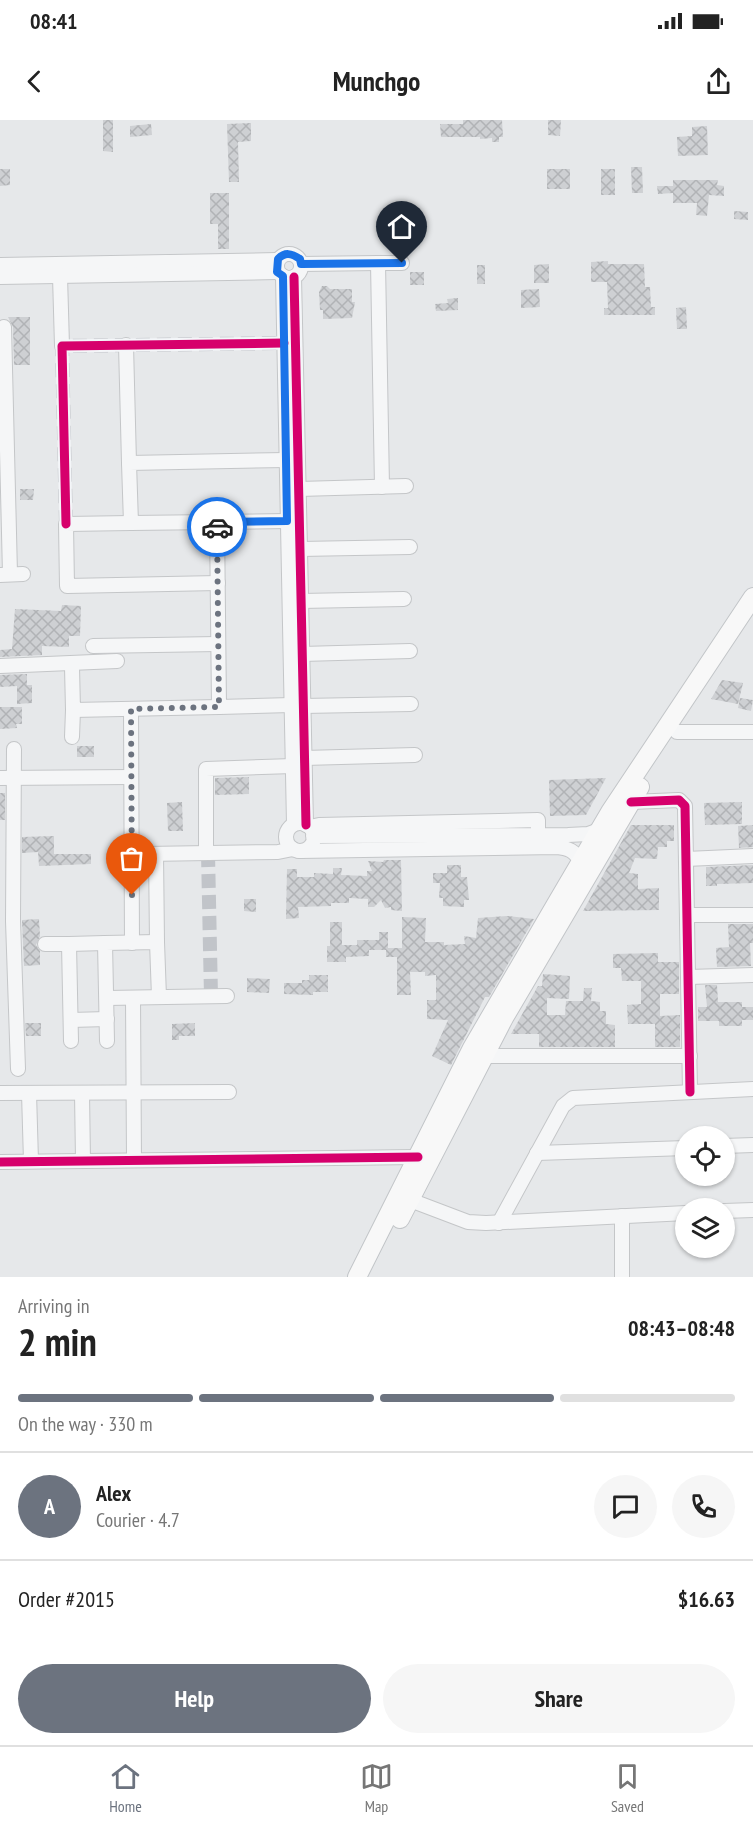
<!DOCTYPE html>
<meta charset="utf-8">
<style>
:root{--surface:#fff;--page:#f6f6f6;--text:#222;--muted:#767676;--line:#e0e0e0;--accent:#6c737f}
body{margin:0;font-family:"PT Sans Narrow",sans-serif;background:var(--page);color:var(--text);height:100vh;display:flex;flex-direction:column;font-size:22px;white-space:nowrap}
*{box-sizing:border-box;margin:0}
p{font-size:20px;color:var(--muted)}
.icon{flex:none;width:33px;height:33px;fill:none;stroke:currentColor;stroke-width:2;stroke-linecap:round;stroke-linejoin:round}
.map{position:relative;height:1157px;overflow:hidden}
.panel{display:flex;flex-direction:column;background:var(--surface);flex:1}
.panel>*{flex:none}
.buttons{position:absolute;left:675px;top:1006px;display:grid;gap:12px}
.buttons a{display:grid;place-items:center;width:60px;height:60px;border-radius:50%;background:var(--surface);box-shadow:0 2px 4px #0004;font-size:30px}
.pin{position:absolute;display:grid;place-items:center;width:51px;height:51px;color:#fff;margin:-62px -26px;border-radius:50% 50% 50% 0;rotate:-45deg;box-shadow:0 0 6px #0007}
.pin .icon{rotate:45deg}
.courier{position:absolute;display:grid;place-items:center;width:60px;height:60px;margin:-30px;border:4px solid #1a73e8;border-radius:50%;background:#fff;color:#222;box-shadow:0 2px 8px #0007}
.head em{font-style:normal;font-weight:800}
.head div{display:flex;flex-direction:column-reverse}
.head{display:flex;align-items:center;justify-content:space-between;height:102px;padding:0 18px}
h1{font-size:39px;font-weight:800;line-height:45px}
.bar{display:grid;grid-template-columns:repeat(4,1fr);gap:9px 6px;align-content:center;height:72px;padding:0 18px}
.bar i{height:8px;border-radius:4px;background:var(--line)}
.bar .current{background:var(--accent)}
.bar p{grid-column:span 4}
.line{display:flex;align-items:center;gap:15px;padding:0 18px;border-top:2px solid var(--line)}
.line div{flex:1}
.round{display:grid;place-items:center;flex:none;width:63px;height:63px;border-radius:32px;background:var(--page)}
.cta{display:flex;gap:12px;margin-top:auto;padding:12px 18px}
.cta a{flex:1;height:69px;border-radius:36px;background:var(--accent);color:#fff;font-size:24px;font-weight:800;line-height:69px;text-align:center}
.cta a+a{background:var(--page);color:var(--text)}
.status{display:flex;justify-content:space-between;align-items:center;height:42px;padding:0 30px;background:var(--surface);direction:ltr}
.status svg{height:16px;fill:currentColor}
header{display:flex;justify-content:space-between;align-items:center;height:78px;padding:0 18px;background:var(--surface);font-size:27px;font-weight:800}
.tab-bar{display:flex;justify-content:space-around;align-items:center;height:84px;border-top:2px solid var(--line);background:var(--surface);font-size:16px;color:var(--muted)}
.tab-bar a{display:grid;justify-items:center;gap:3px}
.tab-bar .current{color:var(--accent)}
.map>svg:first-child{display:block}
.building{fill:url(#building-cross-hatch)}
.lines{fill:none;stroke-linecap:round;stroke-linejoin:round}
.minor-tunnel{stroke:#c1c4c9;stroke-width:14;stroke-dasharray:14 7;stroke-linecap:butt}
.minor-casing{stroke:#c4c6c8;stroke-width:16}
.major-casing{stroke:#c2c5c8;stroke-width:20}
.minor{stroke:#f5f6f7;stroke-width:14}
.major{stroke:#f8f8f8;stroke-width:18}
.cycleway-casing{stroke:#f4f6f9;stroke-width:13}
.cycleway{stroke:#d6006c;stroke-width:9}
.done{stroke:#6c737f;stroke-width:6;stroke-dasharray:0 10.8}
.route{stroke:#1a73e8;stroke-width:8}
</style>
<div class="status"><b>08:41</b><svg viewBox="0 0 49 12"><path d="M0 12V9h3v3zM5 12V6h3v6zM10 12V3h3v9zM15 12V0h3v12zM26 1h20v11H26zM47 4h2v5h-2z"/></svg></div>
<header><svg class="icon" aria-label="back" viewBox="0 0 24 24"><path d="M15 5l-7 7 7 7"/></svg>Munchgo<svg class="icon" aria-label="share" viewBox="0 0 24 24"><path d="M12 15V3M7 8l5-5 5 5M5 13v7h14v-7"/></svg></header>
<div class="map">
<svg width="753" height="1157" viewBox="0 0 753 1157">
<defs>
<pattern id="building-cross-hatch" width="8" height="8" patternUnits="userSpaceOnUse" patternTransform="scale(1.5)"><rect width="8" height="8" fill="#ced0d3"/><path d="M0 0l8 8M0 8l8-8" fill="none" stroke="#b1b3b6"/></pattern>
</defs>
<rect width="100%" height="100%" fill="#e6e8ea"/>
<g class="building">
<path d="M103 0H113V32L103 31Z"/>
<path d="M463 0H502L503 17H499V22H492V18L480 19V17H441L440 4H463Z"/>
<path d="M548 0H561L560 16 548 15Z"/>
<path d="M251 3V21L238 22 239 62H229L227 4Z"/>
<path d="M151 4 152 15 130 17V6Z"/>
<path d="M707 6 708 35 678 36 677 17 692 16V7Z"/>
<path d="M631 47H642L643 73H632Z"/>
<path d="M0 49H10V65L0 66Z"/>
<rect x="547" y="49" width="23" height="20"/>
<rect x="601" y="49" width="14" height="26"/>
<path d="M673 60H718L717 65 724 66V76L709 75 707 96 696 95 697 83H673V73L658 74 657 66H673Z"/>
<path d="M210 73H229V129H218V104H210Z"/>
<path d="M734 91 748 92V100L734 99Z"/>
<path d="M608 141V144H644L645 167H650L651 187H655V195H604V188H608L607 162H591V142Z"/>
<path d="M549 144V163H534V145Z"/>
<rect x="477" y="145" width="8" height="19"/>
<rect x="410" y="152" width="14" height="13"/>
<path d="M322 166H327L330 169H352V182H355L352 198 323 199V190H320L319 172Z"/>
<path d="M539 169 540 187 521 188V170Z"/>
<path d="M458 178V190L436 191 435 184 448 183 447 179Z"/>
<path d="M686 187 687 209H677L676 188Z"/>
<path d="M8 197H30V245H14L13 207Z"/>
<path d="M20 369H34L33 380H20Z"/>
<path d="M62 485 81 486 80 516H69V527L42 526V535L0 537V530L12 529 15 489 61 491Z"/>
<path d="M27 554V565H32V583L17 584V566L0 567V555Z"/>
<path d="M722 560 743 563 738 584 711 579Z"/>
<path d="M740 578 753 580 751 591 738 588Z"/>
<path d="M0 587H22V604H16L17 608 0 609Z"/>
<rect x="77" y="626" width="17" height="11"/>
<path d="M249 657V674L215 675V658Z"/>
<path d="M606 658 586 695 550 696 549 660Z"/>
<rect x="0" y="673" width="5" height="27"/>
<path d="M182 682 183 711H168L167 683Z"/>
<path d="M742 682V704L705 705 704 683Z"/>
<path d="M631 705H674V721H667V727H658L657 739 635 738 629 753 638 754V769L659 768V790L583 791Z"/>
<path d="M753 705V727L739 728 738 706Z"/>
<path d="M54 716V734H91V744L39 746 38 732 22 733V717Z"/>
<path d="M384 740H401L402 791 391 790V787L385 788 381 780 374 787H368V779L349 778V783H331V786L298 787 299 798 286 799 287 749H297V757H314V753L333 754V748H342L341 755 367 756V751H372L368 741 383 742Z"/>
<path d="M447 745H461V757H467L469 780H464V787L443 786V778H439L440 763H433V753H447Z"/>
<path d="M753 745V763L717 764V766H706V747Z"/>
<path d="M244 779H256V792L244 791Z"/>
<path d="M507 796 534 799 489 877H485L451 945 432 936 448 900 427 899V880H436V855L425 856V852H410L411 875H397V837H386V830H369V836L346 837V842H327V826H330V802H342V825H357V820H379V812H388V828H402V797L426 798 425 822H444V825L465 824 464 816 476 818 478 798Z"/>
<path d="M39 799 40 816 36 825 40 831V845L24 846 22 800Z"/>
<path d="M728 804H753V823H750L751 846 717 847 716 828 729 827Z"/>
<path d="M658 833V842H679V874H660V896L680 895V927H655V904H628L627 885 641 884V861H622L621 848H613V834Z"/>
<path d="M543 854 570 856 569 879 547 878V895H565L566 881H583L584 868H592L591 881 600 882V891H606V904L615 905V927H539V914H511L538 866H542Z"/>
<path d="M309 855H328V872H313V875L284 874V863H302V860H309Z"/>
<path d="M247 858 270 859 269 873 247 872Z"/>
<path d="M705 865H717L718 882H742V887H753V900H742V906H719V901H698V887H707Z"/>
<path d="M25 903H41V916H26Z"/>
<path d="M195 903V916H179V920H172V904Z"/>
</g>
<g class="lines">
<g class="minor-tunnel">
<path d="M66 404 62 226 284 223"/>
<path d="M208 733 211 876"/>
</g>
<defs>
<g id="minor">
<circle cx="289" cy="146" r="12"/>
<path d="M301 144 378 143"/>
<path d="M0 145 277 140"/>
<path d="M60 156 62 226"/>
<path d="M283 156 294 704"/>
<path d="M0 157 277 152"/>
<path d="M294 157 306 705"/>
<path d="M4 207 10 454"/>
<path d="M126 225 129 343"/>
<path d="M286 340 129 343 131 403 287 401"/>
<path d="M382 367 378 143H402"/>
<path d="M299 369 406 366"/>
<path d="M217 402 219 587 291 585"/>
<path d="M131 403 66 404 67 466 218 463"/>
<path d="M300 429 410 427"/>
<path d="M0 455 23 454"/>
<path d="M301 481 404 479"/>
<path d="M93 526 218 524"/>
<path d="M302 534 410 531"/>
<path d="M0 546 117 541"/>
<path d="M72 547 73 590 219 587"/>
<path d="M303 586 411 584"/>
<path d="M131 589 132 823"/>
<path d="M677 612H753"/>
<path d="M72 617 73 590"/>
<path d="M14 629 13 801 18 949"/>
<path d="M304 638 415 635"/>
<path d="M0 658 131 657"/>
<path d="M631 682 679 680 685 686 690 972"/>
<circle cx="300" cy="717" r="14"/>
<path d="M310 707 319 705 538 700V714"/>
<path d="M313 716 568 715 588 714 599 710"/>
<path d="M299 731 557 727C569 728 574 731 581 741"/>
<path d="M206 733V649L293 646"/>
<path d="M146 734 278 732 293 729"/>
<path d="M156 734 157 822"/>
<path d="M686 739 753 736"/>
<path d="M687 795H753"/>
<path d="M45 824H69L71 921"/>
<path d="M69 824 105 823"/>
<path d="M689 857 753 855"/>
<path d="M107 878 227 876"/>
<path d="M133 878 134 1040"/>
<path d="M71 900 107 899"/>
<path d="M107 921 105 823 157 822 159 877"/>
<path d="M485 936H690"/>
<path d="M0 973 229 972"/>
<path d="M29 973 31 1041"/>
<path d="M82 973 83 1041"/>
<path d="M724 1026 753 1025"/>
<path d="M537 1033 686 1028"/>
<path d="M0 1042 418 1037"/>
<path d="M410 1080 468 1102 486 1103 686 1093"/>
<path d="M724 1091 753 1090"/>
<path d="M622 1096V1157"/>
<path d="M499 1103 563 986 573 978 753 969"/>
</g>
<g id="major">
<path d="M400 1099 504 898 640 667"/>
<path d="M357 1157 472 928 556 784 610 692 753 477"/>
</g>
</defs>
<use href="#minor" class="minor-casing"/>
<use href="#major" class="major-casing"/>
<use href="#minor" class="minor"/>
<use href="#major" class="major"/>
<defs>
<g id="cycleway">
<path d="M294 157 306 705"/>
<path d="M66 404 62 226 284 223"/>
<path d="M631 682 679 680 685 686 690 972"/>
<path d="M0 1042 418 1037"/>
</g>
</defs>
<use href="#cycleway" class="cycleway-casing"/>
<use href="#cycleway" class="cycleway"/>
</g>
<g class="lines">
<path class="done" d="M132 775 131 589 219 587 217 407"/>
<path class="route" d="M217 407V402L287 401 283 156 277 152 278 139C285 132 291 133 300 139L301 144 402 143"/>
</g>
</svg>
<div class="buttons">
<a><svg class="icon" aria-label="locate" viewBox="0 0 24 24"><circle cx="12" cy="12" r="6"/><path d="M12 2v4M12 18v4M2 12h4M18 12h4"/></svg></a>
<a><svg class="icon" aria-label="layers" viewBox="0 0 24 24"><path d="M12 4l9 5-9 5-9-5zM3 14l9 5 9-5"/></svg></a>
</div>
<div class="pin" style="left:132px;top:775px;background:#ea580c"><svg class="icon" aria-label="bag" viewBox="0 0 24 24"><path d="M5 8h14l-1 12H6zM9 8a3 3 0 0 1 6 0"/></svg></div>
<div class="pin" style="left:402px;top:143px;background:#1f2937"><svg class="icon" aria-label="home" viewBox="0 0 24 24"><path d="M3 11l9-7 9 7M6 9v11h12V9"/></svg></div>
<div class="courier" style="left:217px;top:407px"><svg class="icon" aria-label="car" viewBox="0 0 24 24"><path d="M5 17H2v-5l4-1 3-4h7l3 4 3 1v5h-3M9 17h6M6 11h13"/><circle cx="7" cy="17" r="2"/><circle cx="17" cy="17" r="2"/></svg></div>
</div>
<section class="panel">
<div class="head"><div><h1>2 min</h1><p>Arriving in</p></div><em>08:43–08:48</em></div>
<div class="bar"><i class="current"></i><i class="current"></i><i class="current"></i><i></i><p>On the way · 330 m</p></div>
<div class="line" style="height:108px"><b class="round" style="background:var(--accent);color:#fff">A</b><div><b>Alex</b><p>Courier · 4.7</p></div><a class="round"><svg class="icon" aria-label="chat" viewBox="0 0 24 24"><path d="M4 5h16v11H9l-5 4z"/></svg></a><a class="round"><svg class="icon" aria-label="phone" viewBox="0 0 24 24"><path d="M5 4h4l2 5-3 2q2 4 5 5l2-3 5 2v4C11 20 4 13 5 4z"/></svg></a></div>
<div class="line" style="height:78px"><div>Order #2015</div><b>$16.63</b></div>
<div class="cta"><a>Help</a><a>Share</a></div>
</section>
<nav class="tab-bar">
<a class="current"><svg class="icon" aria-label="home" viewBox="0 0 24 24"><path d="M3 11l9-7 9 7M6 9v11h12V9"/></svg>Home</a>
<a><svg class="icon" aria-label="map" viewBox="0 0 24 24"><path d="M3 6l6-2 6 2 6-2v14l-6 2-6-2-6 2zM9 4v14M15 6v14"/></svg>Map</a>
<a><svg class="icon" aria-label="saved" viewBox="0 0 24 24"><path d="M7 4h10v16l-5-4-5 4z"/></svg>Saved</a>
</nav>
